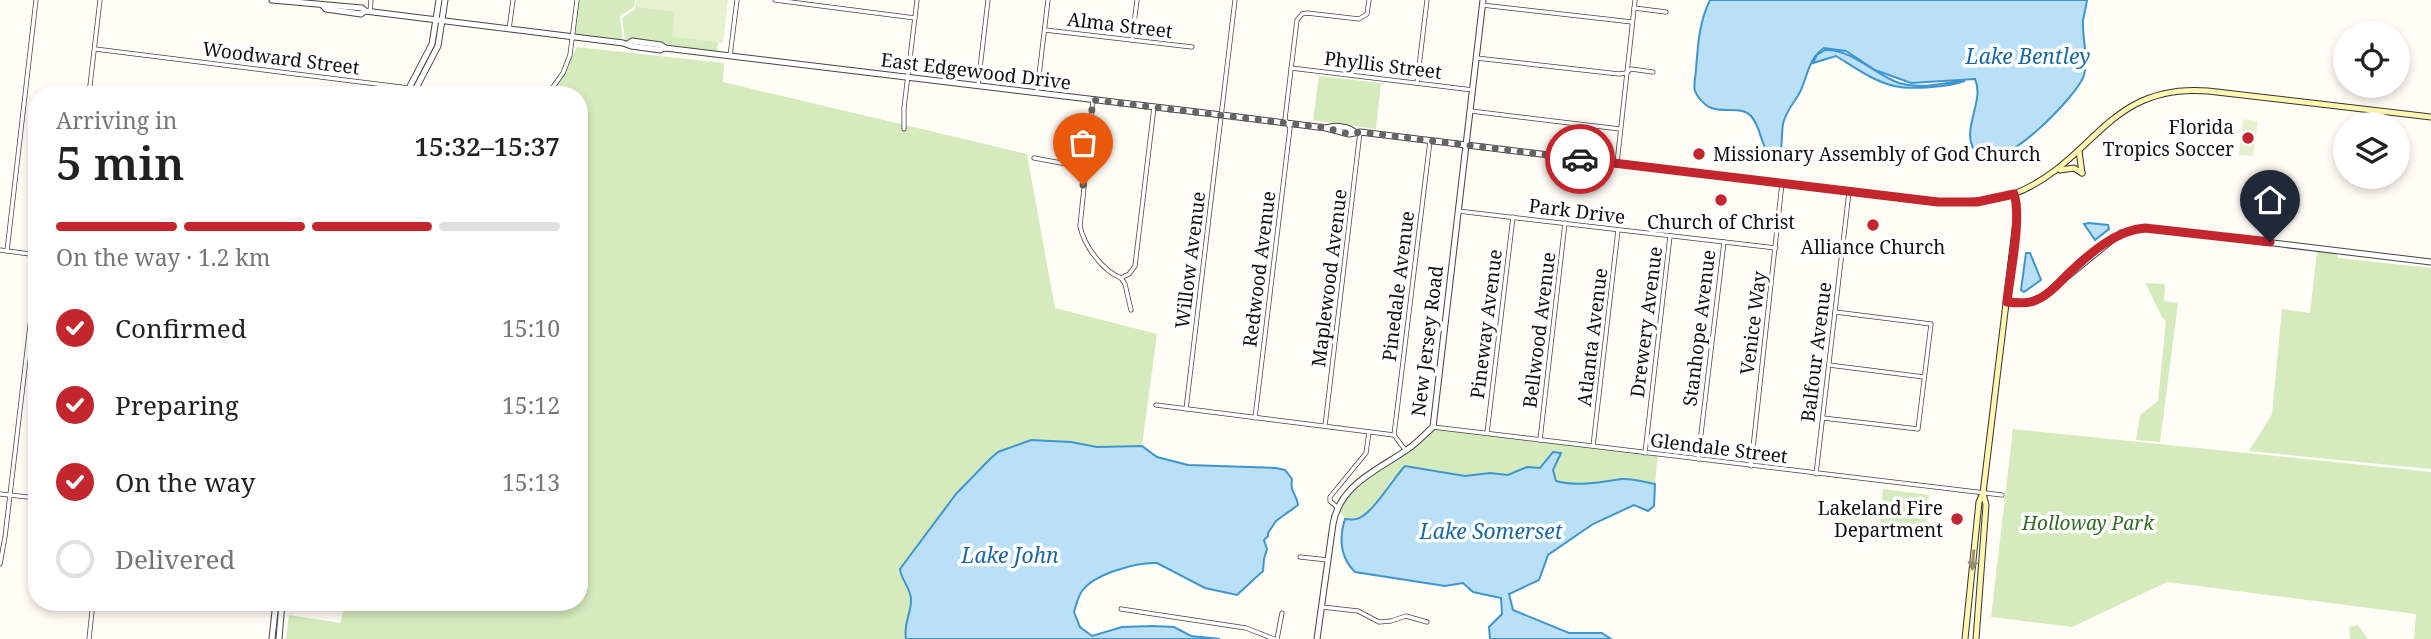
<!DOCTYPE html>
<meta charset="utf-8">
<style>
:root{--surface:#fff;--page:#f2f2f2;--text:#222;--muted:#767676;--line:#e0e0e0;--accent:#c4262e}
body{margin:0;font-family:"Noto Serif",serif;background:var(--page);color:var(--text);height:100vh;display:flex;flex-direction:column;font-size:26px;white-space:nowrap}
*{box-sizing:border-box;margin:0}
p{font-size:23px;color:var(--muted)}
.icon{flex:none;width:38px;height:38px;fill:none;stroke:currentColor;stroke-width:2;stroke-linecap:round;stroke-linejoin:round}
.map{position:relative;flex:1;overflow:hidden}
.panel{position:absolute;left:28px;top:86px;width:560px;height:525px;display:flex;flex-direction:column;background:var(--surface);border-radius:28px;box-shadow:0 4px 10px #0003}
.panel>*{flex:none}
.buttons{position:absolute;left:2333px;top:21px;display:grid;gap:14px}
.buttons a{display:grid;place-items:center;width:77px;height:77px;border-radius:50%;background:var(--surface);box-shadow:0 4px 10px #0003;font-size:35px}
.pin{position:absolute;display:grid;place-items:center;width:60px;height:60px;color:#fff;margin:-72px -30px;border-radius:50% 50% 50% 0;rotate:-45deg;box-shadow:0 0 7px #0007}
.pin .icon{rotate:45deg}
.courier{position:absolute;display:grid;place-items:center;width:70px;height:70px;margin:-35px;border:5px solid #c4262e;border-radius:50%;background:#fff;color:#222;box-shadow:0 2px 9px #0007}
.head em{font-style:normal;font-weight:600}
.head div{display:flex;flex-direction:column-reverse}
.head{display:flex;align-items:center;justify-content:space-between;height:119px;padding:0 28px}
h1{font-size:46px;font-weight:600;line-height:52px}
.bar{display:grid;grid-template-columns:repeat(4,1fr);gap:10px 7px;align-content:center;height:84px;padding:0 28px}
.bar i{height:9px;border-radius:5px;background:var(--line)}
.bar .active{background:var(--accent)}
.bar p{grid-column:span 4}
ol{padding:0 28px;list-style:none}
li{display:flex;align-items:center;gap:21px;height:77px}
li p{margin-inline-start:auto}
li .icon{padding:7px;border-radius:50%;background:var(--accent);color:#fff;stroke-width:4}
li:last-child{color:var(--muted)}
li i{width:38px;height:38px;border:4px solid var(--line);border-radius:50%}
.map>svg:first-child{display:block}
.green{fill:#d5ebbd}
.pitch{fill:#e6f2cf}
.water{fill:#b9e0f7;stroke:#3f96cf;stroke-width:2}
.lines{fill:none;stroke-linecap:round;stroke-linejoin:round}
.minor-casing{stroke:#444;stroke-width:5}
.tertiary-casing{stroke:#444;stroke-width:7}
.secondary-casing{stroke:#333;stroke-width:7}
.minor{stroke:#fff;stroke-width:3.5}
.tertiary{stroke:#fff;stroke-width:5}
.secondary{stroke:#fff6b0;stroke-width:5}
.oneway{fill:#948f68}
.done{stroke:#646461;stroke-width:7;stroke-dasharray:0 12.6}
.route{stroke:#c4262e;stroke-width:9}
.poi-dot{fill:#c4262e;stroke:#fff;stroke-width:2.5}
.labels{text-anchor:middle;stroke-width:7;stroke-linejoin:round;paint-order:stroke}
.street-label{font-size:19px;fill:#111;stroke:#fff}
.poi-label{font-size:19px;fill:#111;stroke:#fff;text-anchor:end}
.park-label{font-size:19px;font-style:italic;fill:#2f6b1f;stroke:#fff}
.water-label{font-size:21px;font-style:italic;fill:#1768a6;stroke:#fff}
</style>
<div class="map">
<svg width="2431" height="639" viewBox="0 0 2431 639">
<rect width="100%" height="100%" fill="#fffdf5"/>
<g class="green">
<path d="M577 0H635L634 7 620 16 623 43 573 37Z"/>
<path d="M637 0H725L717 52 632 39 625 41 622 18 635 9Z"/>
<path d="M577 47 724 63 723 82 1027 154 1055 308 1157 334 1142 446 1097 447 1071 442 998 452 956 494 900 572C903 582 910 588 911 599 911 613 903 624 906 639H286L289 615 341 623 344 602H579V94H551Z"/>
<path d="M1319 76 1381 83 1376 129 1313 120Z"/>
<path d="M2317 251 2336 253 2338 258 2431 268V469L2249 451 2272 414 2282 309 2310 313Z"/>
<path d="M2145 283 2165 284 2164 301 2178 303 2160 442 2136 440 2140 415 2158 401 2166 321 2162 317Z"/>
<path d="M1433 427 1658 454 1655 484C1644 482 1632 478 1622 479 1600 482 1577 487 1555 481L1553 470 1560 452H1553L1540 468 1527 467 1508 475 1490 473 1465 476 1429 469 1392 479C1379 499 1371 519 1345 519L1337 507 1346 493 1409 449Z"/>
<path d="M2013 429 2431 472V639H2414L2416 614 2167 582 2072 627 1991 617Z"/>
<path d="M1883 489 1929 495 1926 528 1880 523Z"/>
<path d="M2358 625 2368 639H2350L2349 627Z"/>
</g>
<g class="pitch">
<path d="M636 0H728L723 43 672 37 675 12 635 7Z"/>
<path d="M2243 119 2258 121 2253 156 2239 155Z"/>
</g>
<g class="water">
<path d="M1710 0H2087C2086 7 2084 14 2083 21 2082 40 2089 57 2084 75 2079 94 2000 176 1979 156 1956 134 1986 103 1975 79L1911 83 1875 70 1846 51 1824 48C1809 58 1808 74 1801 90 1796 101 1786 110 1783 124 1781 136 1783 151 1778 162 1757 146 1764 131 1751 116 1741 105 1722 114 1709 107 1704 104 1697 97 1695 91 1693 85 1696 76 1696 69 1698 45 1699 22 1710 0Z"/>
<path d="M1825 50C1852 49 1874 74 1899 83 1922 90 1943 82 1965 81 1947 87 1912 90 1894 86 1873 81 1854 67 1836 56L1813 63 1817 55Z"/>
<path d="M2089 223 2108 225 2109 229 2095 240 2084 224Z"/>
<path d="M2026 253H2030L2041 280 2024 292 2021 290Z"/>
<path d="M1031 440 1071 442 1097 447 1142 446 1157 457 1188 465 1276 468 1285 470 1292 479C1290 494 1297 494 1298 505L1276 521 1268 533V536L1264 540 1267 549 1264 559 1263 571 1237 595 1205 588 1157 563C1137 562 1094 574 1082 591 1078 597 1076 605 1074 612L1080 627 1092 636 1122 627 1153 626 1174 627 1191 636 1220 639H906C903 623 911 615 911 600 911 588 901 580 900 569L956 494 990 459 998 452Z"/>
<path d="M1553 452 1561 453 1553 470 1556 481C1578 487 1600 482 1622 479 1632 478 1644 482 1655 484L1654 506 1648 511 1634 505 1593 524 1548 555 1539 580 1509 594 1513 610 1569 633H1602L1611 639H1490L1489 627 1502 614 1501 598 1473 592 1463 583 1445 586 1355 572C1340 557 1339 538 1345 519 1349 519 1353 520 1356 519 1372 516 1393 478 1405 466L1465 476 1490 473 1508 475 1527 467 1540 468Z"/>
</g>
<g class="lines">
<defs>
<g id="minor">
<path d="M775 0 915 18"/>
<path d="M1482 5 1632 22"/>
<path d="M1634 8 1666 12"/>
<path d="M370 12 371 0"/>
<path d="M509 29 513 0"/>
<path d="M1045 30 1192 47"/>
<path d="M1132 40 1137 0"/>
<path d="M95 49 409 88"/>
<path d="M730 56 737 0"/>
<path d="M1476 58 1619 74 1626 73 1631 69 1653 72"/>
<path d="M1291 68 1473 90"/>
<path d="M1417 83 1427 0"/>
<path d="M978 85 988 0"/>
<path d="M416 89 463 94"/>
<path d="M1037 92 1048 0"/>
<path d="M89 94 100 0"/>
<path d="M548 94 563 73 570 55 577 0"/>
<path d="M1093 101 1080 226C1084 246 1103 271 1121 278"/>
<path d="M1471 111 1620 129"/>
<path d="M904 129V108L917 0"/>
<path d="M1034 158 1072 165 1086 159"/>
<path d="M1617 163 1635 0"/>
<path d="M1458 211 1776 248"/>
<path d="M0 250 37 255"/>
<path d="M7 251 36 0"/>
<path d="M1121 278 1129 274 1135 266 1154 107"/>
<path d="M1121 278 1125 284 1131 310"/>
<path d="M1829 365 1924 377"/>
<path d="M1156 405 1394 435 1406 451"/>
<path d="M1186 409 1235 0"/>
<path d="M1255 418 1290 128 1285 119 1297 20 1302 14 1307 13 1359 19 1367 14 1369 0"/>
<path d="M1823 418 1918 429 1931 324 1835 312"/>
<path d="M1325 426 1360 132"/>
<path d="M1433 427 2002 495"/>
<path d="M1487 433 1513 217"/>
<path d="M1394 435 1430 141"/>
<path d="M1540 440 1565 223"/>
<path d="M1593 446 1618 230"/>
<path d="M1645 453 1670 236"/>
<path d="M1698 459 1724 242"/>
<path d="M1751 466 1782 183"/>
<path d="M1816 474 1849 192"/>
<path d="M0 494 37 498"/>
<path d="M1337 507 1330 501V497L1366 453 1369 432"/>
<path d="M1300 557 1328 560"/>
<path d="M0 564 5 537 37 266"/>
<path d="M1322 607 1358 611 1379 622 1391 621 1406 616 1427 622"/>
<path d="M1121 609 1246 628 1274 639"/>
<path d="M89 639 93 602"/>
<path d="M1277 639 1282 613"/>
</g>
<g id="tertiary">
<path d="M272 0 362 8 365 11 623 43 631 46 660 50 665 48 1222 115 1326 128 1349 134 1360 132 1909 199C1948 204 1975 204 2014 194"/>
<path d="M323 6 326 9 361 14 365 11"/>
<path d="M628 44 632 41 661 45 665 48"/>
<path d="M406 94 432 44 439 0"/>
<path d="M413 94 438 46 445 0"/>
<path d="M1326 128C1335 125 1347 126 1355 132"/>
<path d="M2007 302 2026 303 2042 297 2121 233 2145 228 2181 232 2431 262"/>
<path d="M272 639 276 602"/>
<path d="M279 639 282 602"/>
<path d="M1317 639 1333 524C1340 484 1378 470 1408 449 1417 443 1425 434 1433 427L1483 0"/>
</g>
<g id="secondary">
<path d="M2079 151 2082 173"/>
<path d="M2060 170 2074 168 2082 173"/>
<path d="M1965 639 1979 502 1983 493 2016 221 2017 204 2014 194C2095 162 2106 83 2208 91L2431 117"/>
<path d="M1976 639 1986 505 1983 493"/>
</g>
</defs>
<use href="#minor" class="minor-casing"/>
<use href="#tertiary" class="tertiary-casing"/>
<use href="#secondary" class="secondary-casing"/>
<use href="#minor" class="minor"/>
<use href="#tertiary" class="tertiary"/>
<use href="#secondary" class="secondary"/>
</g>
<defs><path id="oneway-solid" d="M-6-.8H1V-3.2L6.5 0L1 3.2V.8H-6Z" transform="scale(1.75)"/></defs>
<use class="oneway" href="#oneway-solid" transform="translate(1973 560) rotate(95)"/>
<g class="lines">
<path class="done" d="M1083 185 1093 100 1326 128 1349 134 1360 132 1580 159"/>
<path class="route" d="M1580 159 1938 202H1977L2014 194C2022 219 2010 273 2007 302 2016 303 2026 304 2034 301 2048 296 2059 283 2069 273 2089 254 2116 230 2145 228L2270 242"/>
</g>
<g class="poi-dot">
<circle cx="2248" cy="138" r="7"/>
<circle cx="1699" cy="154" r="7"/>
<circle cx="1721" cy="200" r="7"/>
<circle cx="1873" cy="225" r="7"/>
<circle cx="1957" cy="519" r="7"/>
</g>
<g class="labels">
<g class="street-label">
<text transform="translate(1120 25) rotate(7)" y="7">Alma Street</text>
<text transform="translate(281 58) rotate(7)" y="7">Woodward Street</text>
<text transform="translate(1383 65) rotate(7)" y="7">Phyllis Street</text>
<text transform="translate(976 71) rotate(7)" y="7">East Edgewood Drive</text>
<text transform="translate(1577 211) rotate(7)" y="7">Park Drive</text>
<text transform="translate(1190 260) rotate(-83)" y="7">Willow Avenue</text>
<text transform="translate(1259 269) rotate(-83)" y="7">Redwood Avenue</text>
<text transform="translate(1329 278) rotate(-83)" y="7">Maplewood Avenue</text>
<text transform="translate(1398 286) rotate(-83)" y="7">Pinedale Avenue</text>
<text transform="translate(1646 322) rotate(-83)" y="7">Drewery Avenue</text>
<text transform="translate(1753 323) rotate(-83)" y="7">Venice Way</text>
<text transform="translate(1486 324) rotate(-83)" y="7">Pineway Avenue</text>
<text transform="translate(1699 328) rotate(-83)" y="7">Stanhope Avenue</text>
<text transform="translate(1539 330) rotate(-83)" y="7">Bellwood Avenue</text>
<text transform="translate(1592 337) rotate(-83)" y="7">Atlanta Avenue</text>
<text transform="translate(1427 341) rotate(-83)" y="7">New Jersey Road</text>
<text transform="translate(1816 352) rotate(-83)" y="7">Balfour Avenue</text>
<text transform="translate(1719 448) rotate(7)" y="7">Glendale Street</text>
</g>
<g class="poi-label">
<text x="2234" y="134">Florida<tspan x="2234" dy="22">Tropics Soccer</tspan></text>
<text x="1713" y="161" text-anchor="start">Missionary Assembly of God Church</text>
<text x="1721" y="229" text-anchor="middle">Church of Christ</text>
<text x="1873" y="254" text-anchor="middle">Alliance Church</text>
<text x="1943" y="515">Lakeland Fire<tspan x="1943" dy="22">Department</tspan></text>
</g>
<g class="park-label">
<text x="2088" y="530">Holloway Park</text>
</g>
<g class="water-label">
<text x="2028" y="64">Lake Bentley</text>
<text x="1491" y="539">Lake Somerset</text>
<text x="1010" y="563">Lake John</text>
</g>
</g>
</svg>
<div class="buttons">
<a><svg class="icon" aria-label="locate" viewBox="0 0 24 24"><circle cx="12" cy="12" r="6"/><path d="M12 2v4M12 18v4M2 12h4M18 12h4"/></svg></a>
<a><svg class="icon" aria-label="layers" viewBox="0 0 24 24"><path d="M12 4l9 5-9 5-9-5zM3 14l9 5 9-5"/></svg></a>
</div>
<div class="pin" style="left:1083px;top:185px;background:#ea580c"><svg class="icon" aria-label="bag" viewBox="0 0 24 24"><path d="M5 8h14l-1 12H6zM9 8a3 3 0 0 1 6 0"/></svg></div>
<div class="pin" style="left:2270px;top:242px;background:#1f2937"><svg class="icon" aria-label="home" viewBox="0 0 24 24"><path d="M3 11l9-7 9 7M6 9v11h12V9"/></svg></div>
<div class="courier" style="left:1580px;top:159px"><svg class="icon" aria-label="car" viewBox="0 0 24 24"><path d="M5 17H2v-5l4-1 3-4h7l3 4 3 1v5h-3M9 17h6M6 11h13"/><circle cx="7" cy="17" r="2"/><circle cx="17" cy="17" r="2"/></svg></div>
<section class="panel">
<div class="head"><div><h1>5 min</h1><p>Arriving in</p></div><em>15:32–15:37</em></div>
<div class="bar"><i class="active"></i><i class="active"></i><i class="active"></i><i></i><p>On the way · 1.2 km</p></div>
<ol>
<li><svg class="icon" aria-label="check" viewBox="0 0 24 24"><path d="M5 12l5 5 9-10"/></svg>Confirmed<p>15:10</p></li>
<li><svg class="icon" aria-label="check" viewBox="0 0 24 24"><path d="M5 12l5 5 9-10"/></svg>Preparing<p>15:12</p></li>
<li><svg class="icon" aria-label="check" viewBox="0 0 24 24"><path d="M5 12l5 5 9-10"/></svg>On the way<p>15:13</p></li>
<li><i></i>Delivered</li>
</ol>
</section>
</div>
